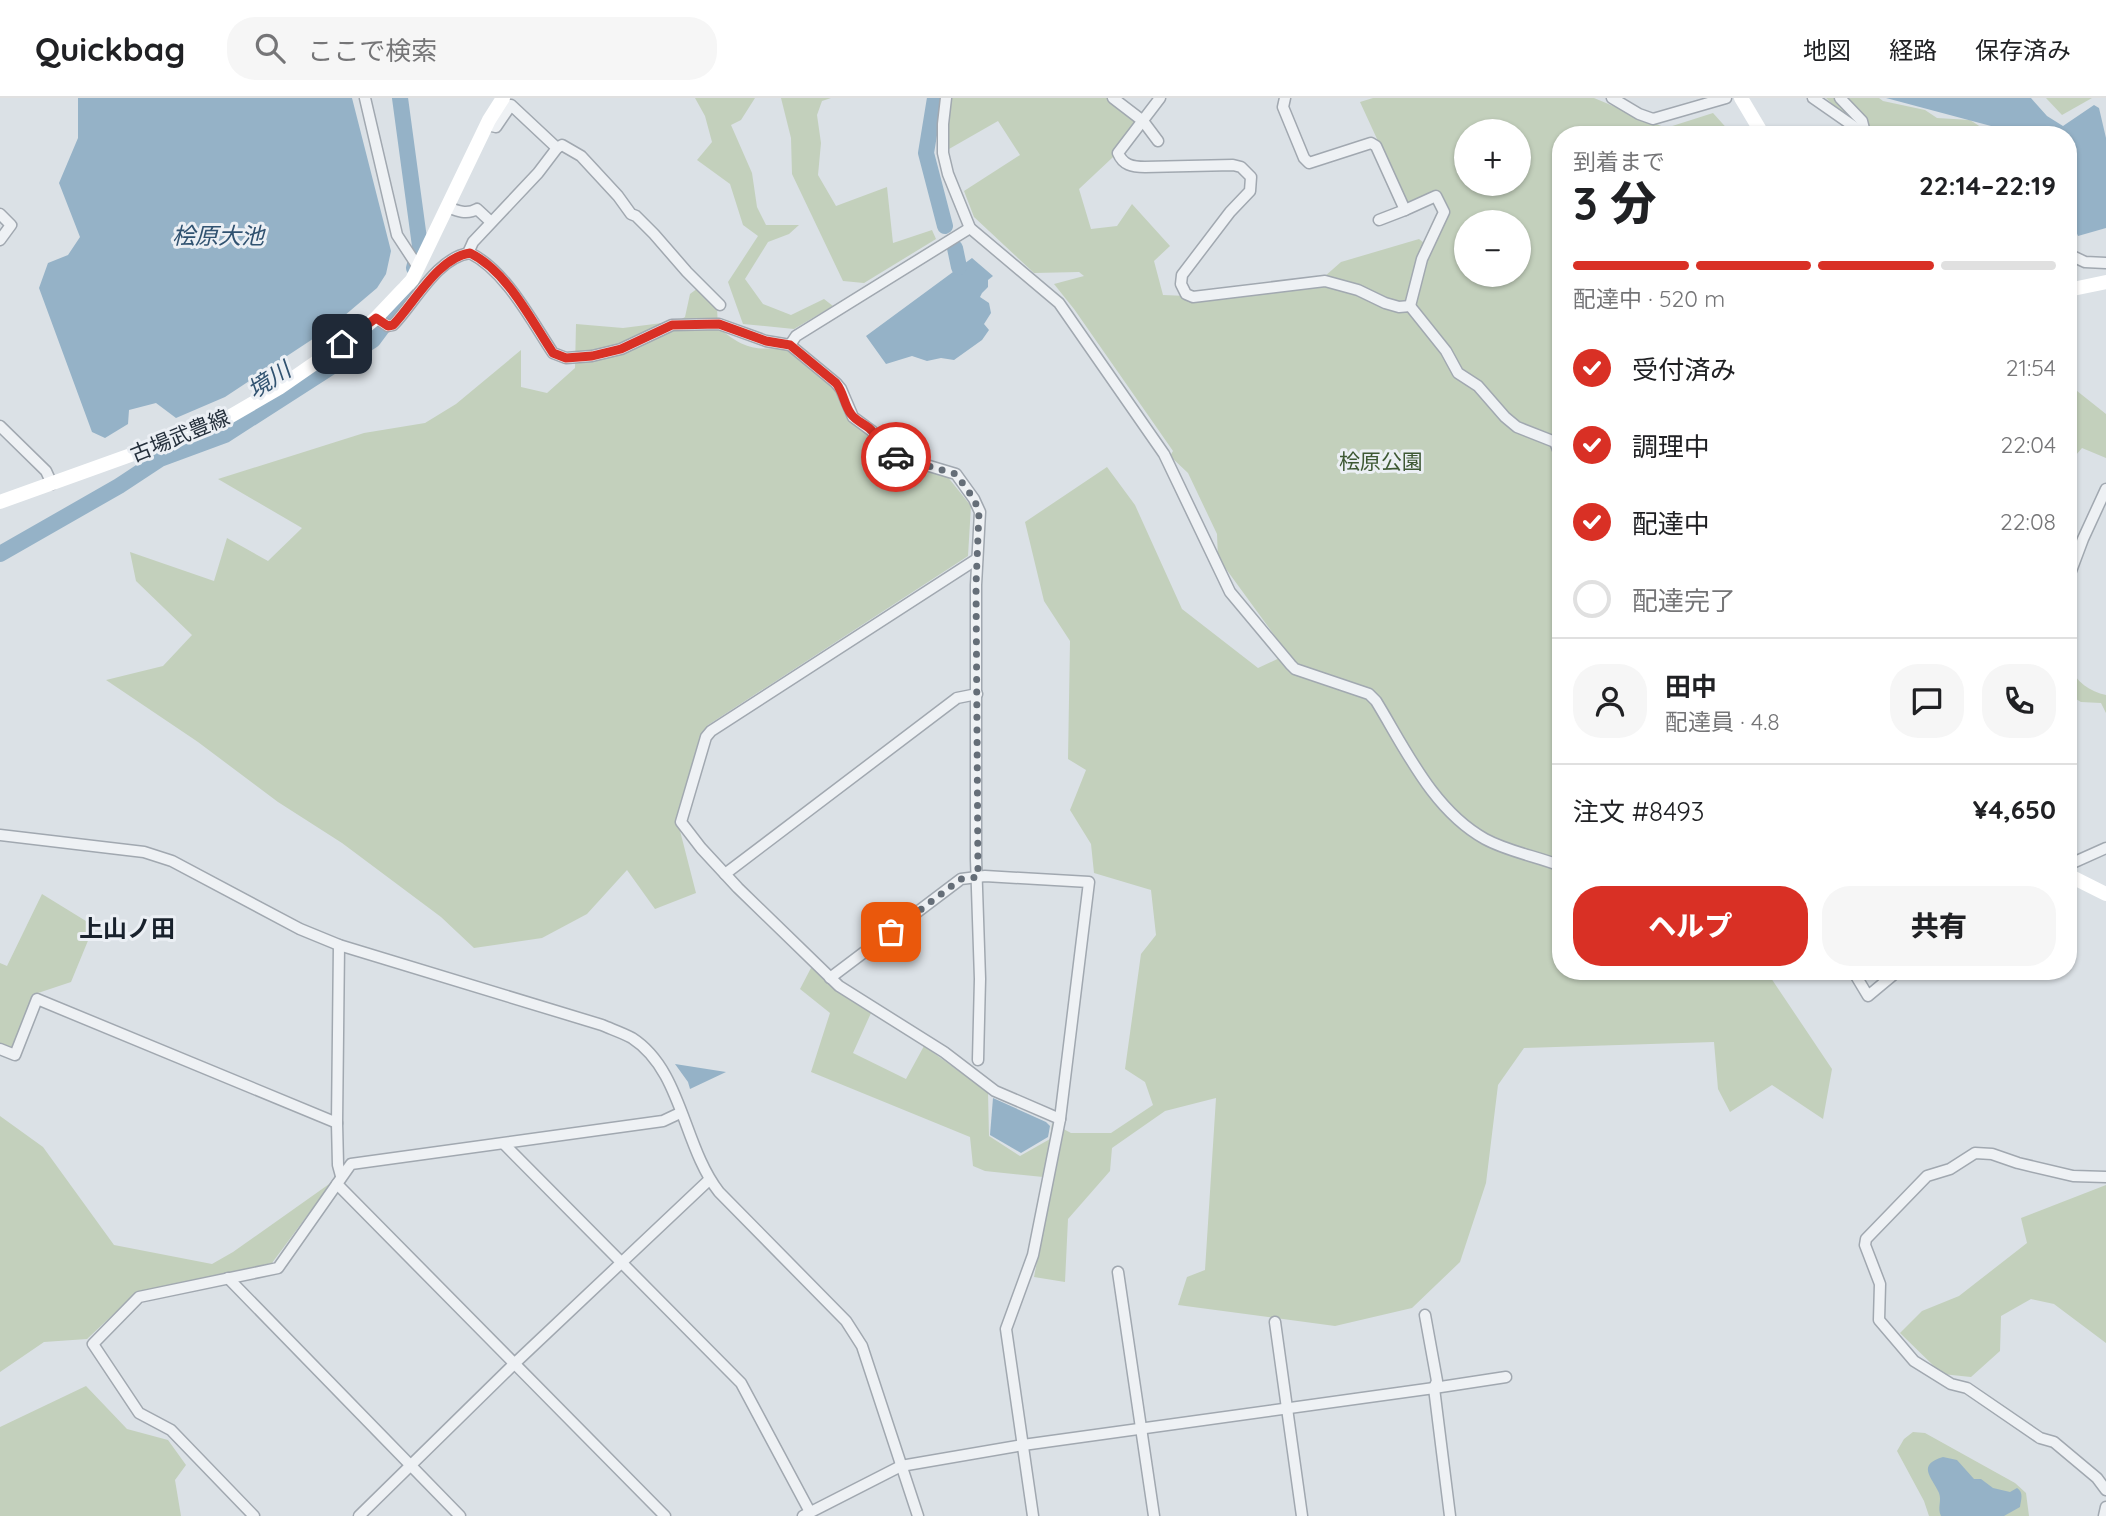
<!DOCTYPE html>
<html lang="ja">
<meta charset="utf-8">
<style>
:root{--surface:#fff;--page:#f6f6f6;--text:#202124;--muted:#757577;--line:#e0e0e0;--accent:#d93025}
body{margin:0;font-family:Quicksand,"Noto Sans JP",sans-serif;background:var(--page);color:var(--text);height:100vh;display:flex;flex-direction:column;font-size:26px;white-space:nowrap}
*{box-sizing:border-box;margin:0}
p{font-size:23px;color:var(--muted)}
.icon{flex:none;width:38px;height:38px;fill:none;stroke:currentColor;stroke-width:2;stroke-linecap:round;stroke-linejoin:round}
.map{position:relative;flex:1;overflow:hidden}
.sheet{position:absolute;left:1552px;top:28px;width:525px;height:854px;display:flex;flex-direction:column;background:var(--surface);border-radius:28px;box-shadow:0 2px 5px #0004}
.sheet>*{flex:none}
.buttons{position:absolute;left:1454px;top:21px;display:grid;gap:14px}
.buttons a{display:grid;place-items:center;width:77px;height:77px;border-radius:50%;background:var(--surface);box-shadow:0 2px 5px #0004;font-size:35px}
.pin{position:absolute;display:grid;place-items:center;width:60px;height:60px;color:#fff;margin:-30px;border-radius:14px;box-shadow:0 4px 10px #0006}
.courier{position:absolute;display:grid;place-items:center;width:70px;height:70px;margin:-35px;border:5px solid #d93025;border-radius:50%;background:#fff;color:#222;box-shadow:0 2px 9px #0007}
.summary em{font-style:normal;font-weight:800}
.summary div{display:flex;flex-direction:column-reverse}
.summary{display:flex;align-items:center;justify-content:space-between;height:119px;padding:0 21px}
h1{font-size:46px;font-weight:800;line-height:52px}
.bar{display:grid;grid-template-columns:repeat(4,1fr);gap:10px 7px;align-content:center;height:84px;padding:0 21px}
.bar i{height:9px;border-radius:5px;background:var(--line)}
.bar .active{background:var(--accent)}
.bar p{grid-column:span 4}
.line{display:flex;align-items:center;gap:18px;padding:0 21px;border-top:2px solid var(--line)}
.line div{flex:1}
.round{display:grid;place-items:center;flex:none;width:74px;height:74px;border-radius:28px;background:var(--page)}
ol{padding:0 21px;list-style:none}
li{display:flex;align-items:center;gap:21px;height:77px}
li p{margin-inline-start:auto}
li .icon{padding:7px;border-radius:50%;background:var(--accent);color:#fff;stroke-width:4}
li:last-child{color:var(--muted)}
li i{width:38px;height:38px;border:4px solid var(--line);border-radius:50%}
.cta{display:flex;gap:14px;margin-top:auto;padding:14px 21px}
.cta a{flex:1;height:80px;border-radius:28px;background:var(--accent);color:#fff;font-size:28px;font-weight:800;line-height:80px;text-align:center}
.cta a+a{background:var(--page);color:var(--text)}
header{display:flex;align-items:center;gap:42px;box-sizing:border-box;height:98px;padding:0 35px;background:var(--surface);border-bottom:2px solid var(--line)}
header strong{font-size:33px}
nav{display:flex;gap:38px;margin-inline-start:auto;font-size:24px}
.search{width:490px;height:63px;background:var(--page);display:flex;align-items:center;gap:18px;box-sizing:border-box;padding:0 24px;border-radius:28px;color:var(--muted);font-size:26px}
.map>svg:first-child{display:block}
.green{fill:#c3d0bc;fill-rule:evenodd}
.water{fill:#95b2c7}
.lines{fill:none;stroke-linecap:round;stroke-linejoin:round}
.river{stroke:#95b2c7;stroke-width:16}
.street-casing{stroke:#a1a8b0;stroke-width:13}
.street{stroke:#eef1f4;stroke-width:10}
.secondary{stroke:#fff;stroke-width:14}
.done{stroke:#656e78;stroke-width:7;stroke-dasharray:0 12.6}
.route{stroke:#d93025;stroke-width:9}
.labels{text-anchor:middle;stroke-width:6;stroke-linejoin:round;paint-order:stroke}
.street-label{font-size:21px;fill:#25303c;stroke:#ebeff4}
.park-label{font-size:21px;fill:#3d5833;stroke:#ebeff4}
.water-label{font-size:23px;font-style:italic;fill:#305270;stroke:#ebeff4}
.quarter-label{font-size:24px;font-weight:bold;fill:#18212c;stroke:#ebeff4}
</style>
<header>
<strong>Quickbag</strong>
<div class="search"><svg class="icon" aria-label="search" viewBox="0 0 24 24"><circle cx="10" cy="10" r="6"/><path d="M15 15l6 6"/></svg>ここで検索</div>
<nav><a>地図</a><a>経路</a><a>保存済み</a></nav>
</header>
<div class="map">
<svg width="2106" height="1418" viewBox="0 0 2106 1418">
<rect width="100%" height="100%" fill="#dbe1e6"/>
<g class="green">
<path d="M695 0H755L741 22 731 27 752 75 757 109 766 127H799L789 136 768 144 745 181 763 206 791 217 824 201 833 208 794 231 743 226 728 184 758 138 743 127 730 86 697 62 712 44 705 18Z"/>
<path d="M781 0H831L822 3 817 17 821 45 818 77 836 108 887 89 893 145 932 132 936 141 864 185 843 183 792 76 791 40Z"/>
<path d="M947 0H1116L1144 30 1079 91 1091 131 1117 128 1132 106 1170 148 1154 163 1163 197 1211 199 1316 186 1341 164 1419 141 1428 148 1444 114 1436 98 1407 106 1360 4 1373 0H1594L1666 30 1713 15 1731 35 1561 37V873H1772L1769 877 1832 971 1823 1021 1772 987 1730 1014 1718 991 1714 944 1524 950 1498 987 1486 1085 1460 1164 1412 1210 1335 1228 1178 1207 1187 1179 1205 1172 1216 1000 1165 1013 1112 1050 1110 1073 1068 1121 1065 1184 1034 1179 1053 1080 985 1073 973 1068 970 1039 811 974 830 915 800 891 812 868 871 915 853 955 906 981 924 948 988 994 989 1038 1020 1058 1050 1041 1052 1025 1071 1035H1111L1153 1007 1145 984 1125 971 1141 856 1156 837 1151 792 1094 775 1091 746 1070 712 1086 672 1068 661 1070 543 1044 503 1025 424 1107 369 1135 407 1182 511 1258 570 1288 556 1218 460 1217 436 1188 375 1170 358 1173 353 1074 211 1054 186 1084 178 1079 174 1034 175 974 119 964 93 1020 57 998 23 949 51ZM1466 33H1519V86H1466ZM1466 124H1519V177H1466Z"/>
<path d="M1826 0H1879L1883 3 1925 12 1937 20 1970 22 1993 37H1865Z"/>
<path d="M2046 0H2092L2062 17Z"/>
<path d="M698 190 717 209 718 230C745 250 752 253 786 249L833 287 848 322 868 337 881 361 947 378 971 408 968 458 708 627 698 645 677 721 696 795 655 811 627 772 587 816 542 840 474 850 441 819 342 745 278 704 198 644 106 582 163 568 192 537 136 483 130 454 214 483 227 440 268 463 302 430 218 381 364 335 425 325 456 306 521 252V289L547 295 575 270 576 226 623 230 678 223 685 219 690 196Z"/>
<path d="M2068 282 2072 289 2106 316V360L2082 350 2069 365Z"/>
<path d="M2069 569C2076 583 2090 594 2106 597V615L2101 605 2081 604 2069 597Z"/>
<path d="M42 796 94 828 71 884 35 896 11 950 0 945V865L7 868Z"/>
<path d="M0 1018 43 1049 114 1147 212 1166 233 1154 332 1084 272 1165 134 1197 87 1241 44 1244 0 1274Z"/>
<path d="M2106 1087V1245L2054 1206 2031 1201 2001 1218 2000 1253 1971 1279 1942 1276 1900 1235 1922 1213 1959 1198 2027 1145 2021 1120Z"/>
<path d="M86 1288 127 1331 168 1342 186 1367 175 1382 181 1418H0V1329Z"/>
<path d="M1913 1334 1925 1335 2015 1385 2026 1395 2029 1418H1929L1924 1403 1897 1353 1904 1341Z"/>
</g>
<g class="water">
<path d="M78 0H352L391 153 386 176 377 190 331 229 225 299 176 320 156 305 129 312 128 326 105 340 92 334 39 190 48 165 68 157 80 139 59 85 78 40Z"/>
<path d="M1886 0H2031L2047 18 2063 28 2094 7 2099 10 2106 40V130L2078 138 2069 116 2068 37H1999L1991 28Z"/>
<path d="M972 160 993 178 988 182V189L982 195 980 199 989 205 991 215 984 226 989 232 982 242 954 262 941 260 927 263 912 258 886 266 866 238Z"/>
<path d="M675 966 726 974 690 991 688 984Z"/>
<path d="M993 1000 1046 1024 1050 1028 1048 1039 1021 1055 990 1037Z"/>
<path d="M1943 1359 1957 1362 1974 1381H1981L1993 1390 2010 1394 2017 1390C2024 1394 2021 1402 2020 1409L2004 1418H1941C1937 1410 1942 1403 1939 1395 1932 1379 1916 1367 1943 1359Z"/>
</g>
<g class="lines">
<g class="river">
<path d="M400 0 420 148 414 170"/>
<path d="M935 0 926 55 945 128"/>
<path d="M955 150 959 169"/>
<path d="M0 456 119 388 160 361 225 337 373 242 393 215 405 191"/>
</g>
<defs>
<g id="street">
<path d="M365 0 397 137 418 169"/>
<path d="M946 0 943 26V55L948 76 970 130 1059 205 1164 356 1230 494 1291 567 1295 571 1369 596 1376 603C1406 652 1433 712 1485 741 1509 754 1536 758 1561 768"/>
<path d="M1113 0 1143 23 1158 43"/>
<path d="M1160 0 1118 55C1123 67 1132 69 1145 69L1233 67 1241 69 1251 79 1250 93 1230 114 1182 177 1181 186 1186 196 1193 199 1325 183 1358 192 1385 205 1399 209 1410 208 1446 253 1458 275 1478 288 1505 319 1517 329 1555 344 1561 359"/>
<path d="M1285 0 1283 9 1304 60 1309 65 1371 45 1376 48 1405 112 1379 122"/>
<path d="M1612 0 1639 16 1653 21 1726 0"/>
<path d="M1813 0 1859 32 1875 37"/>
<path d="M1840 0 1862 23 1865 35"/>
<path d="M487 27 496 29 511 7 557 50 562 47 581 58 618 98 631 116 636 118 654 136 687 174 720 207"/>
<path d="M448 109C457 113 467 117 477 111L491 124"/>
<path d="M1405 112 1436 98 1444 114 1422 161 1410 208"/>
<path d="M0 116 11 127 0 142"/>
<path d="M468 155 473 144 538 75 557 50"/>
<path d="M2068 156 2085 164 2106 165"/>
<path d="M376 220 388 228 393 227C414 206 437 159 470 155 506 173 531 222 553 255L566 260 592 258 621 251 672 227 719 226 766 243 790 247 836 285 841 291 853 319 872 333 886 355 956 376 974 401 980 414 976 487V761L980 881 978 962"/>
<path d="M790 247 796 238 970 130"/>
<path d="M0 328 46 373 52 386"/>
<path d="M977 461 711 633 706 639 681 724 701 750 738 790 839 888 944 954 995 993 1060 1021"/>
<path d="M2068 481 2083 441 2106 391"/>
<path d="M0 737 144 754 172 763 300 831 339 847 602 927C611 931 623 935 632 940 682 972 683 1048 719 1094L846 1223 862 1248 918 1418"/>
<path d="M2068 767 2106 750"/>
<path d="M725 776 957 600 977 596"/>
<path d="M339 847 337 1025 338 1067 341 1078"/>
<path d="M1853 873 1868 898 1898 873"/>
<path d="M830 880 961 781 985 778 1089 784 1060 1021 1033 1157 1006 1231 1033 1418"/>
<path d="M0 951 15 957 37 901 337 1025"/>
<path d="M504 1046 741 1285 810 1414"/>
<path d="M2106 1079 2073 1078 2018 1065 1992 1056 1975 1055 1950 1071 1927 1078 1866 1141 1865 1147 1880 1186 1879 1222 1914 1263 1951 1286 1967 1290 2040 1340 2054 1344 2097 1380 2106 1392"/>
<path d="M337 1086 665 1418"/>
<path d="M1118 1174 1154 1418"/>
<path d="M228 1180 460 1418"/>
<path d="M1425 1217 1437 1283 1434 1290 1506 1279"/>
<path d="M1275 1224 1302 1418"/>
<path d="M254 1418 171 1332 139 1315 93 1246 139 1199 278 1170 351 1066 663 1023 680 1015"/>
<path d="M359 1418 514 1266 709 1082"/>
<path d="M803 1418 901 1368 1023 1347 1434 1290 1450 1418"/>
<path d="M2104 1418 2106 1409"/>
</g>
</defs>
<use href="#street" class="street-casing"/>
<use href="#street" class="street"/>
<g class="secondary">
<path d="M1741 0 1763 37"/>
<path d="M2068 192 2106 184"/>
<path d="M0 404 217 326 279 290 357 236 376 220 412 182 489 22 503 0"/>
<path d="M2068 777 2106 796"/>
</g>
</g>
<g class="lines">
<path class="done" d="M891 834 961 781 978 779 976 487 979 414 974 401 956 376 896 359"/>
<path class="route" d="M342 246 376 220 388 228 393 227C413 207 438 159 470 155 507 173 531 222 553 255L566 260 592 258 621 251 672 227 719 226 766 243 790 247 836 285C844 295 844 307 851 316 856 323 863 325 869 330 882 341 878 352 896 359"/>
</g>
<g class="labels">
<g class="street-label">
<text transform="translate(180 338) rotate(-22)" y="7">古場武豊線</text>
</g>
<g class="park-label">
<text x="1381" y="371">桧原公園</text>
</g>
<g class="water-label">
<text x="218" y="146">桧原大池</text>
<text transform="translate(269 282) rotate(-33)" y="8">境川</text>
</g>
<g class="quarter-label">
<text x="127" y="839">上山ノ田</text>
</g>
</g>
</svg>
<div class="buttons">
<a>+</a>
<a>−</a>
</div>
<div class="pin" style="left:891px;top:834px;background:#ea580c"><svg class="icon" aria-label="bag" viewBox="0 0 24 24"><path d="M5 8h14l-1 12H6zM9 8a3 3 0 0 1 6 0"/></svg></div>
<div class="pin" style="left:342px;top:246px;background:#1f2937"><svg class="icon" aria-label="home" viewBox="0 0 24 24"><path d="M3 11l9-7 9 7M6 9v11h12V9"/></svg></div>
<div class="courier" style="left:896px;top:359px"><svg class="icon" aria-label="car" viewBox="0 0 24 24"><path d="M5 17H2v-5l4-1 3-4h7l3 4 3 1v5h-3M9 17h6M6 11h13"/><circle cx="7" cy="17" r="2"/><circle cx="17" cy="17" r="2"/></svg></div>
<section class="sheet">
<div class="summary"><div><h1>3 分</h1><p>到着まで</p></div><em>22:14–22:19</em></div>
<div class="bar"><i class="active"></i><i class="active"></i><i class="active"></i><i></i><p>配達中 · 520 m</p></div>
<ol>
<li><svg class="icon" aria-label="check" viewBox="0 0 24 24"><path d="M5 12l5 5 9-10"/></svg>受付済み<p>21:54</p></li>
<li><svg class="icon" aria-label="check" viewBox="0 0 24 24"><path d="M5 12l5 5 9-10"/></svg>調理中<p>22:04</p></li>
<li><svg class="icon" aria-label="check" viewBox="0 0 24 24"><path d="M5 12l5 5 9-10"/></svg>配達中<p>22:08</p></li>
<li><i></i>配達完了</li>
</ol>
<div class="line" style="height:126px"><a class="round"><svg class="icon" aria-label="person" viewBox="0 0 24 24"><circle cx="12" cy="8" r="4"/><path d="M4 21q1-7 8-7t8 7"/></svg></a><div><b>田中</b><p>配達員 · 4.8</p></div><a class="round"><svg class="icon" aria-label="chat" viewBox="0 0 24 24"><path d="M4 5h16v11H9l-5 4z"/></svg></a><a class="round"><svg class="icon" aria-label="phone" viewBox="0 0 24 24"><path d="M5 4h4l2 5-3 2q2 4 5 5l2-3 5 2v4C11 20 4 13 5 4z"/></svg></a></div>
<div class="line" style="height:91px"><div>注文 #8493</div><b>¥4,650</b></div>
<div class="cta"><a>ヘルプ</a><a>共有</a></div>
</section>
</div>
